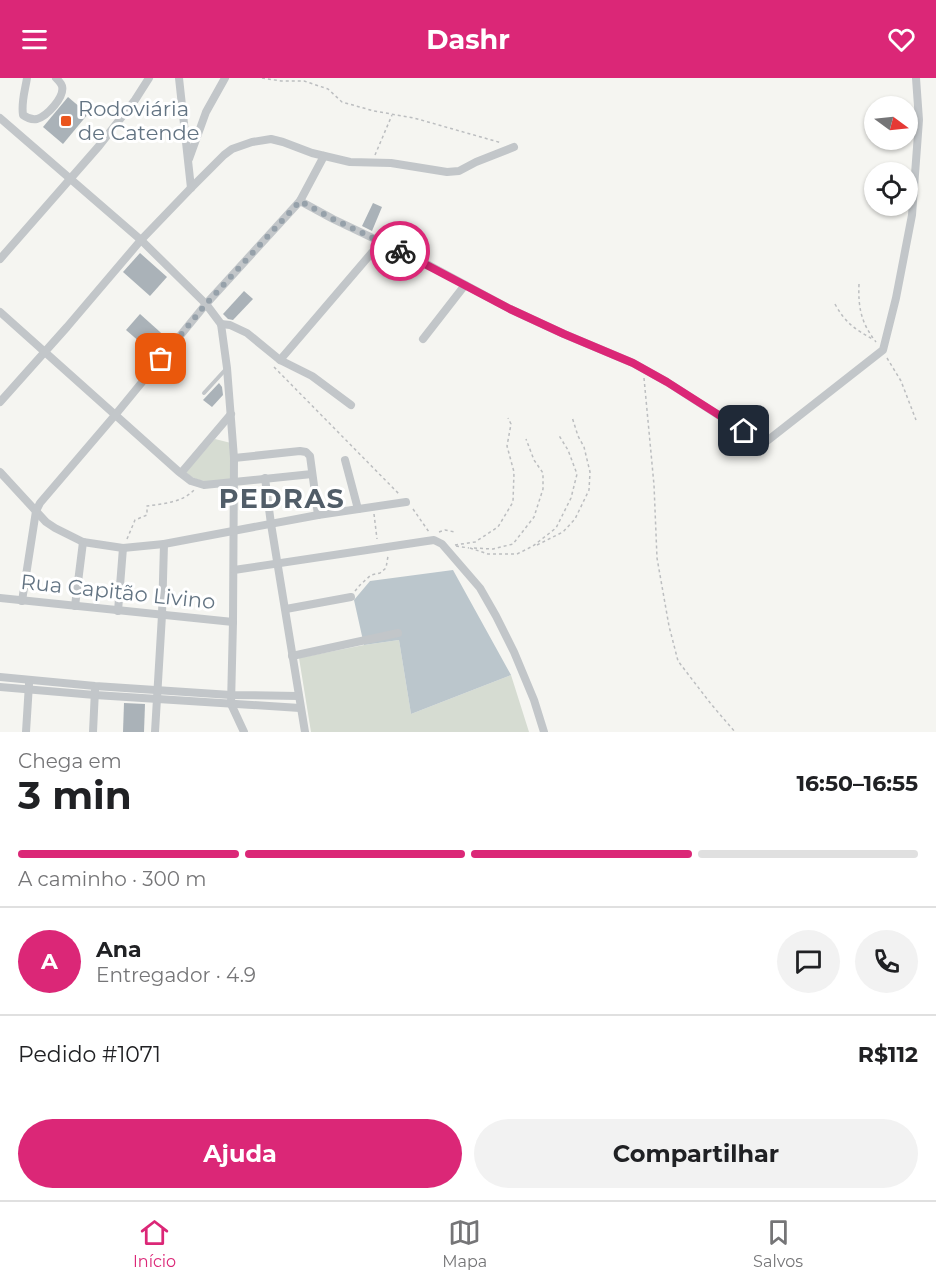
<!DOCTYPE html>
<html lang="pt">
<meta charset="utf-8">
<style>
:root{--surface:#fff;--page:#f2f2f2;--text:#202124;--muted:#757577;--line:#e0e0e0;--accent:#db2777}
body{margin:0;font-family:Montserrat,sans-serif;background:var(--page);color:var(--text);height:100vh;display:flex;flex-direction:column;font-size:22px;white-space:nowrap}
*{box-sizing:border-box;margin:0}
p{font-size:20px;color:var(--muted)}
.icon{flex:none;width:33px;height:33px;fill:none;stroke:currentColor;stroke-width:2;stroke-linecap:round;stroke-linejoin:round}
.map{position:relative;height:654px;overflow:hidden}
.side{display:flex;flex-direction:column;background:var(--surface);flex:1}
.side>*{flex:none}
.needle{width:39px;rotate:105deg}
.controls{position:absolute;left:864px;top:18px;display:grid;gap:12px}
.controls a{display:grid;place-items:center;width:54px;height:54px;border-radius:50%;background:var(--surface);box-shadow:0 2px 4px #0004;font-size:30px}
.pin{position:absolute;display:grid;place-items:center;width:51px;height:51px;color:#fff;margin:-26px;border-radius:12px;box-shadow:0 3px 9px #0006}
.courier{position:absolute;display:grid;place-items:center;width:60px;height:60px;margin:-30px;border:4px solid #db2777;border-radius:50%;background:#fff;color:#222;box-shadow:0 2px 8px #0007}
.summary em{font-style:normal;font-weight:700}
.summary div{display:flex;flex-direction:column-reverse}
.summary{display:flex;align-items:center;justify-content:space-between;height:102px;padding:0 18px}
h1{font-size:39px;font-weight:700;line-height:45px}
.bar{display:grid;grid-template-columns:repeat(4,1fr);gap:9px 6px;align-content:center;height:72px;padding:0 18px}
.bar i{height:8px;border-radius:4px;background:var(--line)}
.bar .active{background:var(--accent)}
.bar p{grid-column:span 4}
.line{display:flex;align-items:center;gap:15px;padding:0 18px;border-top:2px solid var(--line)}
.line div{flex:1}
.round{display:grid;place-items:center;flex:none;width:63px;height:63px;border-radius:32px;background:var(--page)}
.button{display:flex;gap:12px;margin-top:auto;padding:12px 18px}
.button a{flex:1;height:69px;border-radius:36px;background:var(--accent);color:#fff;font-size:24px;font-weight:700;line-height:69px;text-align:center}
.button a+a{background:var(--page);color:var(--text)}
header{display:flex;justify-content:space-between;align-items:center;height:78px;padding:0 18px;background:var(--accent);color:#fff;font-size:27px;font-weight:700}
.tabs{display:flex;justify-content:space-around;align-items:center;height:84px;border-top:2px solid var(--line);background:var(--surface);font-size:16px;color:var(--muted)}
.tabs a{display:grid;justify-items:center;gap:3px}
.tabs .active{color:var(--accent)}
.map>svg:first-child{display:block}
.green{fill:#d6dcd2}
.water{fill:#bbc6cc}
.building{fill:#aab2b8}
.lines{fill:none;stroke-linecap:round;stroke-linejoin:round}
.path{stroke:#bcbec0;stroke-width:1.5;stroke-dasharray:3 3;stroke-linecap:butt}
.service{stroke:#c2c6c9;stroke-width:4}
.minor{stroke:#c2c6c9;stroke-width:8}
.done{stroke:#96a1aa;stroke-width:6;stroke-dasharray:0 10.8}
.route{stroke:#db2777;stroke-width:8}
.poi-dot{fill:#ea551d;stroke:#fff;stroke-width:2}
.labels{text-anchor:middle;stroke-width:6;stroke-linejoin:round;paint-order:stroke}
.poi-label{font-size:21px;fill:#637483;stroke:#fff;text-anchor:start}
.street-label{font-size:21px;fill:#637483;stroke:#fff}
.district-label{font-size:27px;font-weight:bold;letter-spacing:1.5px;fill:#515d68;stroke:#fff}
</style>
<header><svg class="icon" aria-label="menu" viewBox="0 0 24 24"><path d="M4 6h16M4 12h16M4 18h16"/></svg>Dashr<svg class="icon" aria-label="heart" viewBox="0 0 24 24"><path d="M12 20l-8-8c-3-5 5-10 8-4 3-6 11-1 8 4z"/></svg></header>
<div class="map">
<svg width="936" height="654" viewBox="0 0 936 654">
<rect width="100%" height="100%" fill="#f5f5f1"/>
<g class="green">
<path d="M215 361 231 365 233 402C218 403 197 407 186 394Z"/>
<path d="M399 562 411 636 511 597 529 654H311L299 580 364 567Z"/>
</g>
<path class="water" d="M453 492 511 597 411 636 399 562 364 567 354 522 370 503Z"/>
<g class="building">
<path d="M68 19 88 36 63 66 43 49Z"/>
<path d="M373 125 382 129 372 153 362 148Z"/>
<path d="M140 175 167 199 150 218 123 194Z"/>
<path d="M244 213 253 221 233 242 228 241 223 236Z"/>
<path d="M140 236 169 262 156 278 126 252Z"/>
<path d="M219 305 222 309 223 317 212 329 203 322Z"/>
<path d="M124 625 145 626 144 654H123Z"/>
</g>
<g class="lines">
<g class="path">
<path d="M262 0 281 3H304L328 11 342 24 374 33 414 40 502 65"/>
<path d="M375 77 392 37"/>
<path d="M859 206C858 229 861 245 876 264"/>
<path d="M835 226C846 246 855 251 874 262"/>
<path d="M887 280 901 303 916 342"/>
<path d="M274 289 399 416"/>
<path d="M644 300 654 407 657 480 669 548 678 583 711 626 735 654"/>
<path d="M413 431 429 454"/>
<path d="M374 436 377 461"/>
<path d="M439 454 445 452 455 454"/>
<path d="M127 461 135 442 147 437V428C163 426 183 424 194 412"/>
<path d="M455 467 475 464 498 449 513 424 514 394 507 368 511 346 508 340"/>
<path d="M537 467 563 454 575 441 589 412 590 394 584 369 578 358 572 339"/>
<path d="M456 468 469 470"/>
<path d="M470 470 488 476H517L533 468 556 450 571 420 577 396 568 372 558 356"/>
<path d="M474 470 493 471 513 466 534 439 543 411V395L534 382 526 361"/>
<path d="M355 513 360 507 371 497 380 495 386 490 388 478"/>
</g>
<path class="service" d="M204 315 226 291"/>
<g class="minor">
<path d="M27 0C25 13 21 24 23 37 27 40 31 42 37 41 47 38 65 19 62 8 61 5 58 2 56 0"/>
<path d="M179 0 191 110"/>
<path d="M0 40 141 162 206 226 221 246 227 290 234 380 233 544 231 626 244 654"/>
<path d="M189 81 206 34 225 0"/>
<path d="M300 123 333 141 423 184 510 231 564 256 633 285 667 304 763 366 883 272 896 220 912 137 919 42 916 0"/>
<path d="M0 181 99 68 135 22 149 0"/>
<path d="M0 234 178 393 191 403 204 407 312 396"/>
<path d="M221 246 230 247 247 255 280 282 312 298 351 327"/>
<path d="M423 261 465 207"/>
<path d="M280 282 381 164"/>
<path d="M0 324 67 249 141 162 191 110 224 77 232 71 252 64 271 61 283 64 312 75 350 84 391 85 447 94 459 93 476 84 514 69"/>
<path d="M234 380 300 373 306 374 310 378 318 437"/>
<path d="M345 382 358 431"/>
<path d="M0 394 46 444 55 450 83 464 123 470 164 466 318 437 406 424"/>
<path d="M181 395 231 336"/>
<path d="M265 400 271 446 305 654"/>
<path d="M234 492 427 463 434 462 442 466 480 510 496 538 514 574 534 622 544 654"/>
<path d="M0 520 233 544"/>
<path d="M22 523 36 433 40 425 116 336 206 226 300 123 324 78"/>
<path d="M75 528 83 464"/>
<path d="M286 531 351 519"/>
<path d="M118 533 123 470"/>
<path d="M292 578 398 555"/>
<path d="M0 599 95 608 231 617 298 618"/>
<path d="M0 609 95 617 300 630"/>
<path d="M26 654 29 606"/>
<path d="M93 654 95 612"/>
<path d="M155 654 162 537 164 466"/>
</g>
</g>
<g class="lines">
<path class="done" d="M161 281 206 226 300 123 333 141 400 173"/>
<path class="route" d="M400 173 510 231 564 256 633 285 667 304 744 353"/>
</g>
<rect class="poi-dot" x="60" y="37" width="12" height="12" rx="3"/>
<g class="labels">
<g class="poi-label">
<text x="78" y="38">Rodoviária<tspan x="78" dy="24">de Catende</tspan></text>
</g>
<g class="street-label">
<text transform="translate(118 514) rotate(6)" y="7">Rua Capitão Livino</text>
</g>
<g class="district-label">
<text x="282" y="430">PEDRAS</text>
</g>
</g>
</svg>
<div class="controls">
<a><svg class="needle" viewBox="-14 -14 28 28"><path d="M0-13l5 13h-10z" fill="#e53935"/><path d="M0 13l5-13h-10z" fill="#757577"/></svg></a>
<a><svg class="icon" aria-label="locate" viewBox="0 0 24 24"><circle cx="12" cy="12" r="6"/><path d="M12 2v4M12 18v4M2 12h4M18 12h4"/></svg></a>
</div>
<div class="pin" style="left:161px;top:281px;background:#ea580c"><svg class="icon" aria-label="bag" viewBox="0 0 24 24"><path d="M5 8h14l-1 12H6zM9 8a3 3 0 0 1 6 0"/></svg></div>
<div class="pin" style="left:744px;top:353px;background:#1f2937"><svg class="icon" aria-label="home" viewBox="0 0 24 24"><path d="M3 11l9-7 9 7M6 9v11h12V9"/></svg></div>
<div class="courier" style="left:400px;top:173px"><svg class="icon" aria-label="bike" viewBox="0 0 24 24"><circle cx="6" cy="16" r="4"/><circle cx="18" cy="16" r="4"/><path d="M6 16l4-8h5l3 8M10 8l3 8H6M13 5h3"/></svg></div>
</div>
<section class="side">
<div class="summary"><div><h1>3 min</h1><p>Chega em</p></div><em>16:50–16:55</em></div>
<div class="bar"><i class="active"></i><i class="active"></i><i class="active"></i><i></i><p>A caminho · 300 m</p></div>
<div class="line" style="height:108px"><b class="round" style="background:var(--accent);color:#fff">A</b><div><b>Ana</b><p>Entregador · 4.9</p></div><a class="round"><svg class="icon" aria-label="chat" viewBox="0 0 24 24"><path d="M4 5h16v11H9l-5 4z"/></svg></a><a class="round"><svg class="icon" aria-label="phone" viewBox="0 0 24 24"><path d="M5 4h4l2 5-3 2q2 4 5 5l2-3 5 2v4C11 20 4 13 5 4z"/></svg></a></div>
<div class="line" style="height:78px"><div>Pedido #1071</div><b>R$112</b></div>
<div class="button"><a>Ajuda</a><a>Compartilhar</a></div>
</section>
<nav class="tabs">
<a class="active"><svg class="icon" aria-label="home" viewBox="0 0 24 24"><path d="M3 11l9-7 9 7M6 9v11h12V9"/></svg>Início</a>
<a><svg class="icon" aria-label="map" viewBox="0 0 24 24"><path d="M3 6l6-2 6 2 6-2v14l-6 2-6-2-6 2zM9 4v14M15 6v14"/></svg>Mapa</a>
<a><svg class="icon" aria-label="saved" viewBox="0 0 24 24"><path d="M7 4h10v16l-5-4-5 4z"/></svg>Salvos</a>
</nav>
